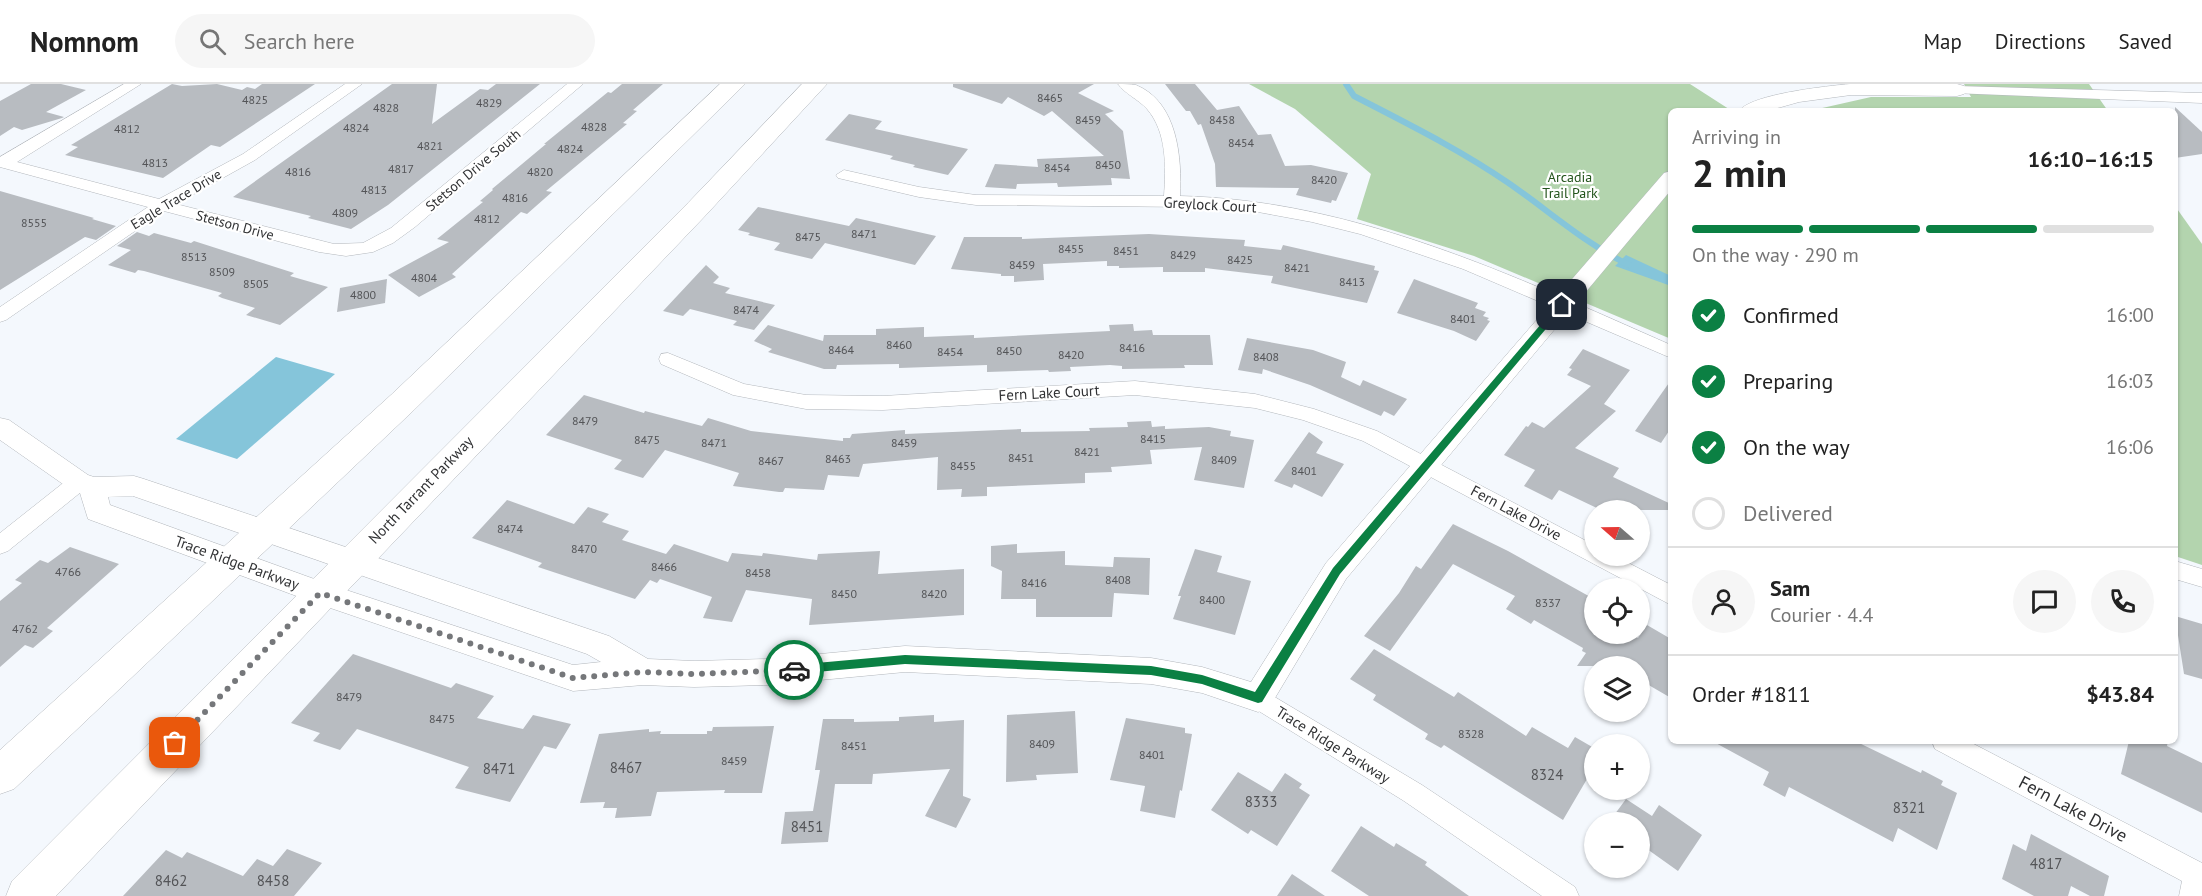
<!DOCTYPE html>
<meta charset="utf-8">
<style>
:root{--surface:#fff;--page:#f6f6f6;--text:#222;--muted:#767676;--line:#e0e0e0;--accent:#0b8043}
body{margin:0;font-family:"PT Sans",sans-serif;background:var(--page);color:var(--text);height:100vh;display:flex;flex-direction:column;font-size:22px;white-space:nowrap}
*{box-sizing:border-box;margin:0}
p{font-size:20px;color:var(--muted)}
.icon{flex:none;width:33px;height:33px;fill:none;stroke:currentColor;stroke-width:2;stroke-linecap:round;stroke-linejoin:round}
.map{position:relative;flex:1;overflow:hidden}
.sheet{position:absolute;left:1668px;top:24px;width:510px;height:636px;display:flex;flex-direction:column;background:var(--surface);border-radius:9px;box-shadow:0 2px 4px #0004}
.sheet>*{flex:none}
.needle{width:39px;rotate:290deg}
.buttons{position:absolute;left:1584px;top:416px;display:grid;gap:12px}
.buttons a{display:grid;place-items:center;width:66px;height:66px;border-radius:50%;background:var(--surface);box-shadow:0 2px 4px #0004;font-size:30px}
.pin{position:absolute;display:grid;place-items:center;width:51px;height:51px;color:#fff;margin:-26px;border-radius:12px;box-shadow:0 3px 9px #0006}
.courier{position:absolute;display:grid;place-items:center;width:60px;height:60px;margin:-30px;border:4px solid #0b8043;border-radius:50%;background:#fff;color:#222;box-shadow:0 2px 8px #0007}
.summary em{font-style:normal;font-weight:700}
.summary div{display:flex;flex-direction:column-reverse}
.summary{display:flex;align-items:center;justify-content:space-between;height:102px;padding:0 24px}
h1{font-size:39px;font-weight:700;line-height:45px}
.bar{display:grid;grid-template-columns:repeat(4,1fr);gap:9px 6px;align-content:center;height:72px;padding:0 24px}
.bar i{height:8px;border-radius:4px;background:var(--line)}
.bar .selected{background:var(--accent)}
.bar p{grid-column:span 4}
.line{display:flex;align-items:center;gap:15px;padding:0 24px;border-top:2px solid var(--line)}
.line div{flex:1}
.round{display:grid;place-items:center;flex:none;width:63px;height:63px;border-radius:32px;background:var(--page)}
ol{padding:0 24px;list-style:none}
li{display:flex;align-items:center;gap:18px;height:66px}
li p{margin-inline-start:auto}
li .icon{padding:6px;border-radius:50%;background:var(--accent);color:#fff;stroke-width:4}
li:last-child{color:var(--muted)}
li i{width:33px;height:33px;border:3px solid var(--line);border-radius:50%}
header{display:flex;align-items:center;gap:36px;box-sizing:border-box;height:84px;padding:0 30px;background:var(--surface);border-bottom:2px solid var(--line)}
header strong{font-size:28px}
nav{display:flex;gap:33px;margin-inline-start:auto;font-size:21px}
.search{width:420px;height:54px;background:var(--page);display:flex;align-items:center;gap:15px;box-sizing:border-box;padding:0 21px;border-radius:33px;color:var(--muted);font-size:22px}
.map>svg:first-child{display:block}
.green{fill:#b3d4ae}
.water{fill:#85c5da}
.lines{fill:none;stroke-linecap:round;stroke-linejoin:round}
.stream{stroke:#85c5da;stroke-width:6}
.building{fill:#b8bcc1}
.minor-casing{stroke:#b3b7bc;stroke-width:1}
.tertiary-casing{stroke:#b3b7bc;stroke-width:1}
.primary-casing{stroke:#b3b7bc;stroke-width:1}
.minor{fill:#fff;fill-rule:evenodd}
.tertiary{fill:#fff;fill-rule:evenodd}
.primary{fill:#fff;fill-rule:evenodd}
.route{fill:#0b8043}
.done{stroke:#75777a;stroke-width:6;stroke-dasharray:0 10.8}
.labels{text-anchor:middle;stroke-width:4.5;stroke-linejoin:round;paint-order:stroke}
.number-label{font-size:12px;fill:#535457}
.far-street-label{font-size:14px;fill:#313234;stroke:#fff}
.far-park-label{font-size:14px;fill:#23541c;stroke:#fff}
.street-label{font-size:15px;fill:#313234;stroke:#fff}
.near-number-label{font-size:15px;fill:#535457}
.near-street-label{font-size:18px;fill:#313234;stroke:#fff}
</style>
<header>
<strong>Nomnom</strong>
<div class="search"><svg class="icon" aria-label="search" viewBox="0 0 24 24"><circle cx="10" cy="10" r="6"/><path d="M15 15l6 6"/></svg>Search here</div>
<nav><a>Map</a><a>Directions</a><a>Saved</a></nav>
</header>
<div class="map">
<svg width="2202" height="812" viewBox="0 0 2202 812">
<rect width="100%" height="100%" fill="#f4f8fd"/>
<g class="green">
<path d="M1249 0H1690L1732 27H1671V255L1474 172 1357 135 1371 90 1295 25Z"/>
<path d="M1964 0H2089L2108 27H1809L1871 13H1971Z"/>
<path d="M2175 122 2202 160V481L2175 472Z"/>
</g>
<g class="water">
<path d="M1626 171 1671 192V202L1615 182Z"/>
<path d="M276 273 335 290 237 375 176 355Z"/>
</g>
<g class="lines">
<path class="stream" d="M1346 0 1354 12C1406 39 1459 65 1507 98 1548 126 1584 159 1629 181"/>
</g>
<g class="building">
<path d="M31 0H61L86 6 46 28 64 33 62 34 22 46 14 43 0 52V17Z"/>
<path d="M172 0 182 2 217 0 242 6 247 3 255 5 262 0H315L220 63 211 61 163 94 65 71 78 63 71 61Z"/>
<path d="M392 0H437L432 40 480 5 488 6 496 0H540L388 121 351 145 308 134 311 132 233 113Z"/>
<path d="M622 0H663L633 26 637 27 623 39 627 40 546 107 552 108 527 130 521 128 452 190 456 193 419 213 388 191 449 158 437 155 483 118 480 117 493 106 492 105 546 60H544L608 8 611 9Z"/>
<path d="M953 0H1094L1078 9 1114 27 1105 30 1123 47 1130 95 1111 94 1112 101 1058 103 1057 99 1017 100 1016 105 985 103 995 80 1038 83 1037 75 1104 72 1052 27 1044 32 1008 13 1002 20 953 3Z"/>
<path d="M1165 0H1195L1217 26 1239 22 1258 51 1271 50 1285 82 1311 81 1348 89 1336 117 1332 116 1331 119 1296 111 1299 104 1216 103 1215 80 1201 40 1198 41 1190 27H1186Z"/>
<path d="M2175 23 2202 48V70L2175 74Z"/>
<path d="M849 30 882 37 875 45 968 65 948 91 913 83 915 81 890 75 893 72 825 56Z"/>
<path d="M0 107 94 134 92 135 116 142 96 156 85 153 0 206Z"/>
<path d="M758 123 849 142 856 134 936 152 915 181 825 159 812 175 774 166 780 159 748 151 750 149 738 146Z"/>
<path d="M137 148 149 152 154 149 191 159 194 157 294 189 290 192 328 203 280 241 246 231 255 224 222 214 218 212 222 209 144 187 138 186 135 189 108 181 131 166 117 162Z"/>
<path d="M1149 150 1245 156 1244 162 1281 166 1283 161 1375 182 1374 186 1379 187 1367 219 1271 199 1273 192 1205 184V188H1163V183L1119 184V182H1107V177L1043 180 1044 196 1014 198V192H1001V190L951 185 964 153H1022V155Z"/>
<path d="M706 181 719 193 713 199 730 204 725 209 775 221 754 246 733 241 737 237 690 225 683 232 663 227Z"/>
<path d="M387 195 385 219 337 228 340 204Z"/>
<path d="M1414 195 1478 219 1475 224 1486 228 1483 232 1489 234 1487 236 1490 237 1476 257 1454 247 1397 229Z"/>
<path d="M1133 240 1134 247 1152 246 1153 251H1210L1213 281H1184L1185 284 1122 285V282L1110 281 1070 283 1071 287 1049 288 1048 286 987 288V281L899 284V280L837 281 836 285H824L768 268 772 265 754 257 768 241 823 257 824 251H876V245L924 243V253L974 251V254L1110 247 1109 241Z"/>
<path d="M1247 254 1313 266 1346 278 1341 293 1360 302 1363 296 1407 315 1394 332 1384 327 1381 332 1310 301 1263 285 1262 290 1238 286Z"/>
<path d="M1583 265 1630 286 1604 320 1616 327 1575 364 1619 384 1613 393 1671 420V426H1601L1559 406 1552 416 1524 402 1535 386 1504 371 1526 342 1528 343 1532 338 1544 344 1591 302 1567 291 1572 285 1569 284Z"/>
<path d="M1671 296V344L1661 359 1635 347Z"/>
<path d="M584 311 644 329 645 327 702 342 708 334 751 347 843 357V354H850L852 350 905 346V350L1021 345V348L1090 347 1089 344 1128 343 1127 338 1151 337 1152 343 1165 342V345L1209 343 1231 347 1230 352 1254 356 1244 404 1194 396 1202 363 1150 366 1152 380 1111 383 1112 388 1085 389V399L987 403V412L961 413 962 405 937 406 938 373 863 380 859 393 828 391 824 406 785 404 783 408H779L733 402 739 389 665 366 643 394 614 385 622 376 546 351Z"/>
<path d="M1309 348 1323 358 1316 369 1344 380 1322 413 1294 400 1292 404 1274 397Z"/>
<path d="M507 416 574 440 588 423 609 430 602 438 629 447 622 456 666 470 674 460 728 478 732 469 762 472 763 469 817 476 818 470 880 467 878 490 964 485V531L809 541 812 515 746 506 732 538 703 534 712 513 660 495 657 499 650 496 635 515 538 483 542 479 472 454Z"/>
<path d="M1453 440 1508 467 1594 515V549H1627L1638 554 1647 541 1671 555V614L1640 596V582H1577L1586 569 1582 567 1583 564 1534 536 1531 540 1506 525 1515 512 1453 480 1390 567 1364 552 1399 509 1416 482 1421 485Z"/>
<path d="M1017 460V469L1065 467V481L1113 483 1114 473 1150 474 1149 511 1114 509 1112 533H1036V515H1001L1002 487 991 482V462Z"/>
<path d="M70 463 119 480 47 544 53 547 33 564 25 561 0 583V517L22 499 15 496 40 476 48 479Z"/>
<path d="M1195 465 1222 472 1217 488 1251 497 1235 551 1173 535 1181 512H1178Z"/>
<path d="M2175 532 2202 540V595L2184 590Z"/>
<path d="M1374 565 1454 613 1458 608 1526 652 1532 643 1568 664 1575 653 1594 664V701L1587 695 1563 736 1444 661 1441 664 1425 655 1428 650 1373 616 1376 611 1350 595Z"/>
<path d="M353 570 451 604 456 599 494 612 477 634 523 645 533 631 571 640 556 665 544 662 510 718 455 704 469 683 357 645 340 666 313 657 320 649 291 639Z"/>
<path d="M1075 627 1078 689 1036 691 1037 696 1006 698 1007 631Z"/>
<path d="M934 631V638L964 636 963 712 971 715 956 744 925 732 950 685 873 690 872 700H835L828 758 781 760 785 728 813 727 820 686H815L823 635H854V638L899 637V633Z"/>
<path d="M1126 634 1185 644V649L1192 650 1182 707 1180 706 1175 734 1140 727 1145 702 1110 696Z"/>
<path d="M774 642 762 709H724L725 706 657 708 651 732 615 734 617 724H603L605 718 580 719 599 650 649 645V648L661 647 660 650H707V647H712L713 643Z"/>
<path d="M1712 657H1855L1921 689 1922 686 1943 697 1941 701 1957 709 1937 766 1898 744 1893 758 1789 703 1785 713 1763 701 1769 688Z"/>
<path d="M2129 657H2168L2167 662 2202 679V729L2121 690Z"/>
<path d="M1238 688 1272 708 1285 689 1302 700 1299 704 1310 711 1277 762 1251 746 1248 750 1211 726Z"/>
<path d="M1626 715 1652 732 1659 721 1702 751 1678 787 1640 760V738H1609Z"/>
<path d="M1361 742 1394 763 1396 759 1427 778 1425 781 1469 812H1369L1331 787Z"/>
<path d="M2031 750 2109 792 2104 812H2090L2071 802 2068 812H2034L2002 795 2013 760 2026 767Z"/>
<path d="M287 765 322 779 294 812H123L166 766 182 774 187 768 243 792 257 775 273 782Z"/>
<path d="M1292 790 1325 812H1277Z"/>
</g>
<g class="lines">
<defs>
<g id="minor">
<path d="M124 0H141L17 78 159 115 243 70 345 0H362L255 76 176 120 334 160 363 159 391 144 567 0H583L415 143 393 159 373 168 346 172 319 168 164 127 6 236 0 238V223L148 123 0 83V73Z"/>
<path d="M1118 0C1123 0 1131 0 1136 1 1178 18 1182 75 1180 112 1355 116 1514 192 1671 261V274L1463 185 1360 150 1312 138 1258 128 1193 123 976 121 919 113 838 94 836 91 844 86 919 103 976 111 1164 112C1166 83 1167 48 1147 25 1138 15 1125 10 1118 0Z"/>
<path d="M1957 2 2202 9V19L1952 9 1950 6 1952 3Z"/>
<path d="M668 269 744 300 806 311 883 312 1135 297 1255 310 1314 325 1377 347 1594 461V471H1613L1671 501V521L1363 357 1303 336 1255 324 1135 311 883 326 806 325 733 311 661 280 659 275 661 270Z"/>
<path d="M79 390 86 392 89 398 86 404 8 467 0 470V449L72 392Z"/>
<path d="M2175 477 2202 485V503L2175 495Z"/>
<path d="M1258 603 1422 701 1575 803 1579 812H1542L1404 717 1249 621 1246 614 1249 607Z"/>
<path d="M1932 657H1968L2202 779V812H2179L2182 797 1935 665Z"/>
</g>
<g id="tertiary">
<path d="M1850 0H1957L1964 2 1967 6 1964 10 1957 12 1851 11 1799 18 1767 27H1739C1751 10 1828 2 1850 0Z"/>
<path d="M1671 87V106L1346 495 1269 624 1258 628 1202 609 1151 600 905 588 767 601 694 603 643 601 573 607 310 517 88 435 80 409 70 405 0 356V334L9 336 88 391 94 393 134 392 144 395 609 552 648 575 694 577 767 575 905 562 1151 574 1202 583 1251 598 1326 479 1664 89ZM133 412 587 570 601 578 573 581 328 500 110 421 108 413Z"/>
</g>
<g id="primary">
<path d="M720 0H745L414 326 14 705 0 710V666L392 310Z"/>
<path d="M802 0H827L706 131 56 812H6L12 797 688 119Z"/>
</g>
</defs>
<use href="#minor" class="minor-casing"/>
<use href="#tertiary" class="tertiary-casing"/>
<use href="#primary" class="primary-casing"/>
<use href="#minor" class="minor"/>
<use href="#tertiary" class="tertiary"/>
<use href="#primary" class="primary"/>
</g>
<path class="route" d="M1559 219 1566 221 1340 490 1262 618 1258 619 1202 600 1151 591 905 580 794 590 788 586 794 581 905 571 1151 582 1202 591 1255 608 1333 484Z"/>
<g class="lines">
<path class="done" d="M175 659 320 509 573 594 643 588 694 590 794 586"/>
</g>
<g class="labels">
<g class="number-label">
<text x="1050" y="18">8465</text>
<text x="255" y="20">4825</text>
<text x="489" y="23">4829</text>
<text x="386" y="28">4828</text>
<text x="1088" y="40">8459</text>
<text x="1222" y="40">8458</text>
<text x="594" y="47">4828</text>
<text x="356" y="48">4824</text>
<text x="127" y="49">4812</text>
<text x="1241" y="63">8454</text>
<text x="430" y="66">4821</text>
<text x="570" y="69">4824</text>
<text x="155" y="83">4813</text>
<text x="1108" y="85">8450</text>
<text x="1057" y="88">8454</text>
<text x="401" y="89">4817</text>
<text x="298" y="92">4816</text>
<text x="540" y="92">4820</text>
<text x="1324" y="100">8420</text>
<text x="374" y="110">4813</text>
<text x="515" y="118">4816</text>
<text x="345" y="133">4809</text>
<text x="487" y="139">4812</text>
<text x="34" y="143">8555</text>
<text x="864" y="154">8471</text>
<text x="808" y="157">8475</text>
<text x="1071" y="169">8455</text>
<text x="1126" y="171">8451</text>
<text x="1183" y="175">8429</text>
<text x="194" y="177">8513</text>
<text x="1240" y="180">8425</text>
<text x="1022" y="185">8459</text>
<text x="1297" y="188">8421</text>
<text x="222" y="192">8509</text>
<text x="424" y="198">4804</text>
<text x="1352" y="202">8413</text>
<text x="256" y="204">8505</text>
<text x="363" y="215">4800</text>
<text x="746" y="230">8474</text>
<text x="1463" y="239">8401</text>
<text x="899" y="265">8460</text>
<text x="1132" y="268">8416</text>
<text x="841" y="270">8464</text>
<text x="1009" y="271">8450</text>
<text x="950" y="272">8454</text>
<text x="1071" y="275">8420</text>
<text x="1266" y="277">8408</text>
<text x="585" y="341">8479</text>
<text x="1153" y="359">8415</text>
<text x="647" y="360">8475</text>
<text x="714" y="363">8471</text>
<text x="904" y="363">8459</text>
<text x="1087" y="372">8421</text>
<text x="1021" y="378">8451</text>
<text x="838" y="379">8463</text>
<text x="1224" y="380">8409</text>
<text x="771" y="381">8467</text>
<text x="963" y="386">8455</text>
<text x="1304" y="391">8401</text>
<text x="510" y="449">8474</text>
<text x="584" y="469">8470</text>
<text x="664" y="487">8466</text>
<text x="68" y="492">4766</text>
<text x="758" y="493">8458</text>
<text x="1118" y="500">8408</text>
<text x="1034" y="503">8416</text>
<text x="844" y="514">8450</text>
<text x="934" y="514">8420</text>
<text x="1212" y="520">8400</text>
<text x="1548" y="523">8337</text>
<text x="25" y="549">4762</text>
<text x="349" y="617">8479</text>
<text x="442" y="639">8475</text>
<text x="1471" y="654">8328</text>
<text x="1042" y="664">8409</text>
<text x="854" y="666">8451</text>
<text x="1152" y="675">8401</text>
<text x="734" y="681">8459</text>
</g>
<g class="far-street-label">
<text transform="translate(473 86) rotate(-40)" y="5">Stetson Drive South</text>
<text transform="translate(176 115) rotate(-31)" y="5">Eagle Trace Drive</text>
<text transform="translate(235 141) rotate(15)" y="5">Stetson Drive</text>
</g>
<g class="far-park-label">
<text x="1570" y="98">Arcadia<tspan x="1570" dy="16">Trail Park</tspan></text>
</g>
<g class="street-label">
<text transform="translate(1210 121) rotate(3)" y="5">Greylock Court</text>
<text transform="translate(1049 309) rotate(-3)" y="5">Fern Lake Court</text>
<text transform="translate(421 406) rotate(-46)" y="5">North Tarrant Parkway</text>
<text transform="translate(1516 429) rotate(28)" y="5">Fern Lake Drive</text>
<text transform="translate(237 479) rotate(20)" y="5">Trace Ridge Parkway</text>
<text transform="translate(1333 661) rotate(32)" y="5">Trace Ridge Parkway</text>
</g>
<g class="near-number-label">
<text x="626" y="689">8467</text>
<text x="499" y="690">8471</text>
<text x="1547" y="696">8324</text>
<text x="1261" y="723">8333</text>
<text x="1909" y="729">8321</text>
<text x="807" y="748">8451</text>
<text x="2046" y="785">4817</text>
<text x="171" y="802">8462</text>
<text x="273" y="802">8458</text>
</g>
<g class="near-street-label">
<text transform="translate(2073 725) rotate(28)" y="6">Fern Lake Drive</text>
</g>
</g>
</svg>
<div class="buttons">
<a><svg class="needle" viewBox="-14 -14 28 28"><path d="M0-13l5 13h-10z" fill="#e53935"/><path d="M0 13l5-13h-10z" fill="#767676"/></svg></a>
<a><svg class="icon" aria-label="locate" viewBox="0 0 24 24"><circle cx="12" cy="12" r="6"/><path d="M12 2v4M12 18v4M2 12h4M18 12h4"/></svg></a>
<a><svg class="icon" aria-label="layers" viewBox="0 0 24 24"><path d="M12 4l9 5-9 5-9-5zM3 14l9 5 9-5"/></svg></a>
<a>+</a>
<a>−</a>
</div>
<div class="pin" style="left:175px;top:659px;background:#ea580c"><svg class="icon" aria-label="bag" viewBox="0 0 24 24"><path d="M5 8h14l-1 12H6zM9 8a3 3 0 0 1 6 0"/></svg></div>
<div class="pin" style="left:1562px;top:221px;background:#1f2937"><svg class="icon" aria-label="home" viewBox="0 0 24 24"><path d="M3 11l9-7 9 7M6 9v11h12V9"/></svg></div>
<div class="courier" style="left:794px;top:586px"><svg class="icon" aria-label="car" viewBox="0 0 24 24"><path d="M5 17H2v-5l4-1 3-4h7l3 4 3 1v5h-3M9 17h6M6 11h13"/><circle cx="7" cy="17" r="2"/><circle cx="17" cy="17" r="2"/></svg></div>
<section class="sheet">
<div class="summary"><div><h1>2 min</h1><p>Arriving in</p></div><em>16:10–16:15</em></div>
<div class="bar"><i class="selected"></i><i class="selected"></i><i class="selected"></i><i></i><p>On the way · 290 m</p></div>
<ol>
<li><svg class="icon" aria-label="check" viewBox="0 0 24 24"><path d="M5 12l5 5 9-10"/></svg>Confirmed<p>16:00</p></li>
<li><svg class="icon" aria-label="check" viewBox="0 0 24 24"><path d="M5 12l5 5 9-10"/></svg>Preparing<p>16:03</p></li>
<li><svg class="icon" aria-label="check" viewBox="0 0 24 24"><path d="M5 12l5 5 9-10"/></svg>On the way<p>16:06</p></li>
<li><i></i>Delivered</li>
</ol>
<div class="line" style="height:108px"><a class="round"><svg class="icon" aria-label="person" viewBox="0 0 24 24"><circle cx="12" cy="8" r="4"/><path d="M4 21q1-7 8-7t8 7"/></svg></a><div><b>Sam</b><p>Courier · 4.4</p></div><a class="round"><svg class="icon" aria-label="chat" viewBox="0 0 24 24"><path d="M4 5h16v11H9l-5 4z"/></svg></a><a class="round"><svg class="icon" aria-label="phone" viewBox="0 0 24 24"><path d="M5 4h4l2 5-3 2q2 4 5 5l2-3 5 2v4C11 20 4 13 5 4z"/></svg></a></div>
<div class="line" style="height:78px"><div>Order #1811</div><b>$43.84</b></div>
</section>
</div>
